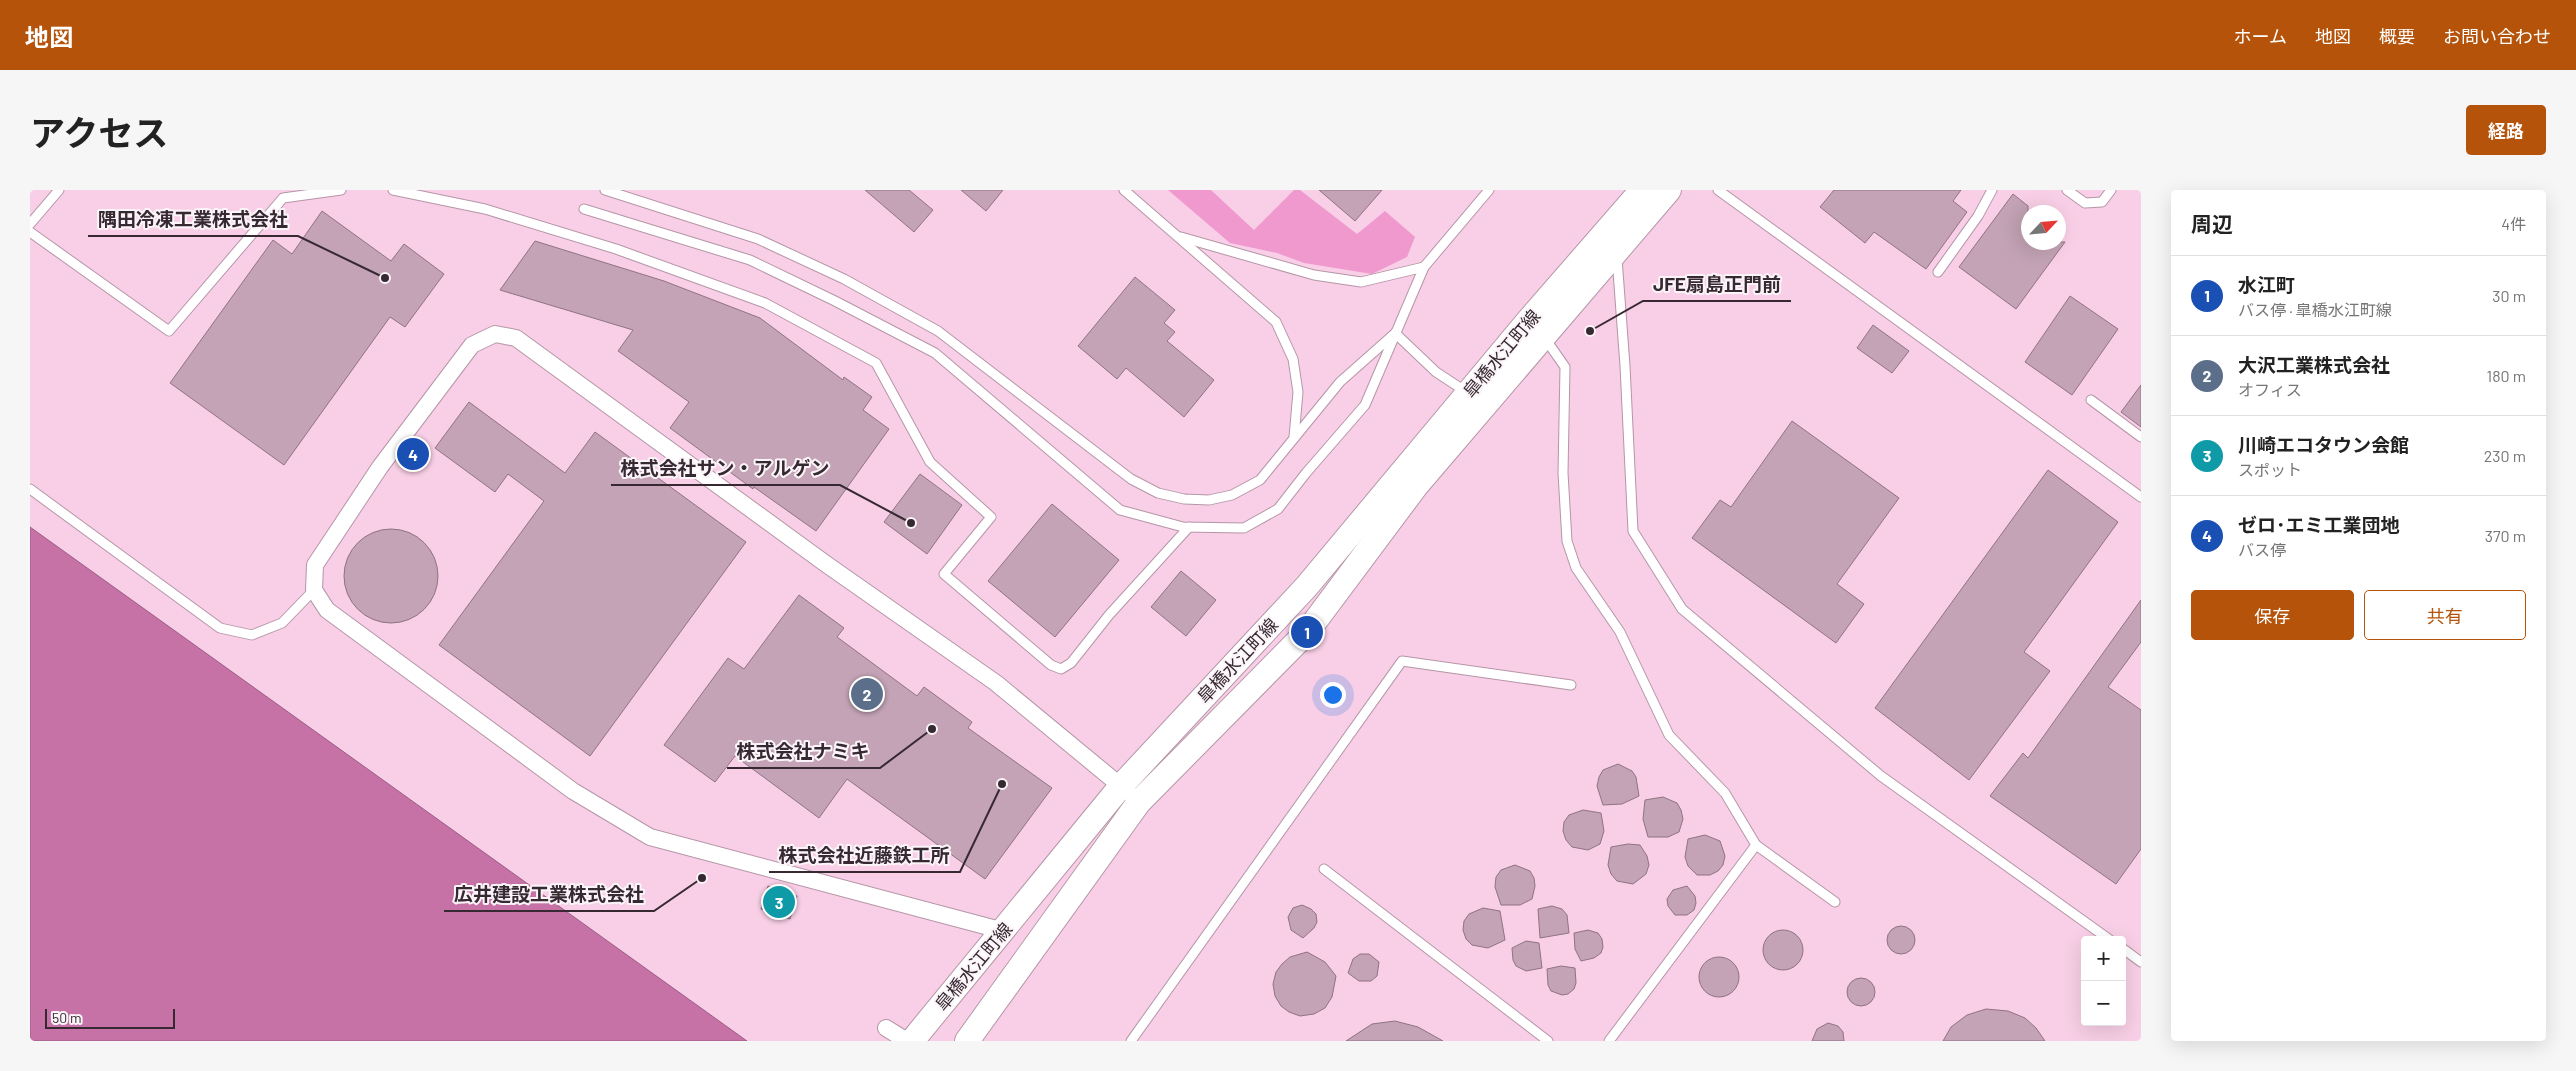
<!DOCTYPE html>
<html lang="ja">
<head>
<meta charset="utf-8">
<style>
	body { margin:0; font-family:Barlow,"Noto Sans JP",sans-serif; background:#f6f6f6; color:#222 }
	.controls { position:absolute; right:15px; bottom:15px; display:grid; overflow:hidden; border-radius:5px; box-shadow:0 5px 20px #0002 }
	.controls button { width:45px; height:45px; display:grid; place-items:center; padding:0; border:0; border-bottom:1px solid #e0e0e0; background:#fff; color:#222; font:25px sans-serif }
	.compass { position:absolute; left:1991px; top:15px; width:45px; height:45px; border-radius:50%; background:#fff; box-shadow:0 5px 20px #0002; rotate:64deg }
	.scale { position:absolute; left:15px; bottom:12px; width:130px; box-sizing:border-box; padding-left:5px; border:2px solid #362931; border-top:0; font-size:14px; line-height:18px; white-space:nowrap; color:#362931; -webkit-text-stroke:4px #fbf4f8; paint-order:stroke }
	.you { position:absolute; left:1302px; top:504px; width:18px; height:18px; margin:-12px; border:4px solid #fff; border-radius:50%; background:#1a73e8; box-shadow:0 0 0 8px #1a73e833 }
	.badge { display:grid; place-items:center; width:32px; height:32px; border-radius:50%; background:#b45309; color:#fff; font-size:16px; font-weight:700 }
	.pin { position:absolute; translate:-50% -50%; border:2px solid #fff; box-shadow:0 1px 5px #0006 }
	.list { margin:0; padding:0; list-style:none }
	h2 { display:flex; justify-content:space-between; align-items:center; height:65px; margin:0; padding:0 20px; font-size:21px }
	h2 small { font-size:16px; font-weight:400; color:#767676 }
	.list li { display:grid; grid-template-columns:32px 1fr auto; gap:15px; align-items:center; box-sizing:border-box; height:80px; padding:0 20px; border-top:1px solid #e0e0e0 }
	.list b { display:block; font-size:19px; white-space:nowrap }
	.list p { margin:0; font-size:16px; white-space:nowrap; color:#767676 }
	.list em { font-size:16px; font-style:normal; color:#767676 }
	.actions { display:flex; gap:10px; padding:15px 20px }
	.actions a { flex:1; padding:11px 0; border:1px solid #b45309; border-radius:5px; text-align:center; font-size:18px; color:#b45309 }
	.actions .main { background:#b45309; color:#fff }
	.map { position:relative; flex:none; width:2111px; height:851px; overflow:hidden; border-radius:5px }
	header { display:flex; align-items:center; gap:30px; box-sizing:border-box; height:70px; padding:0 25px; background:#b45309; color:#fff }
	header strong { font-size:24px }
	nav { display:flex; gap:28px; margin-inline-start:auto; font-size:18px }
	.intro { display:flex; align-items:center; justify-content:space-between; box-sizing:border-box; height:120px; padding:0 30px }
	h1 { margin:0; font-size:35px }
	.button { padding:12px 22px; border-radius:5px; background:#b45309; color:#fff; font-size:18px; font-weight:700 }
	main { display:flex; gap:30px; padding:0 30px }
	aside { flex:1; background:#fff; border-radius:5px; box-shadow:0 5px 20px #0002 }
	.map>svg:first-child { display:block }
</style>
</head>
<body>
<header>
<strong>地図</strong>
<nav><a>ホーム</a><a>地図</a><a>概要</a><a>お問い合わせ</a></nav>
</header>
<div class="intro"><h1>アクセス</h1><a class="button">経路</a></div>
<main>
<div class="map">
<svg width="2111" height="851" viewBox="0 0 2111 851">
	<rect width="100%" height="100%" fill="#fbe0f0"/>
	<!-- built -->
	<path fill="#f8cfe6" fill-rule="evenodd" d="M0 0H2111V851H717L0 337ZM1999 22H2029V52H1999ZM2055 750H2092V832H2055Z"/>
	<!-- forest -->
	<path fill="#f099cf" d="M1138 0H1181L1224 40 1264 0H1270L1327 44 1355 21 1385 47 1377 67 1342 84 1274 73 1247 63 1200 53Z"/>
	<!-- water -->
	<path fill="#c672a7" stroke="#9b5c84" d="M0 337 717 851H0Z"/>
	<!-- building -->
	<g fill="#c3a3b5" stroke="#917384">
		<path d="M835 0H879L903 20 884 42Z"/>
		<path d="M931 0H973L956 21Z"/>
		<path d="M1289 0H1352L1325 31Z"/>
		<path d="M1804 0H1931L1923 11 1937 22 1896 79 1844 42 1835 53 1790 17Z"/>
		<path d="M1983 4 1998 16V52H2035L1986 119 1929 77Z"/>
		<path d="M292 21 361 71 374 54 414 84 375 137 360 127 254 275 140 193 243 50 262 64Z"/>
		<path d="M505 51 634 91 730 128 813 190 814 187 842 207 833 220 859 239 786 341 724 297 723 299 640 238 659 212 588 161 603 140 470 100Z"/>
		<path d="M1105 87 1145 120 1134 133 1145 142 1137 151 1184 190 1154 227 1096 178 1087 189 1048 156Z"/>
		<path d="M2040 106 2088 139 2042 205 1995 172Z"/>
		<path d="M1843 135 1879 161 1862 183 1827 158Z"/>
		<path d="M2111 195V237L2091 222Z"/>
		<path d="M439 212 535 283 565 242 716 352 560 566 409 455 514 311 478 284 465 302 405 258Z"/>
		<path d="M1762 231 1869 308 1807 394 1834 414 1806 453 1662 348 1690 310 1701 317Z"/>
		<path d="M2018 280 2088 332 1994 462 2020 481 1939 590 1845 518Z"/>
		<path d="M890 284 932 315 897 364 854 332Z"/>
		<path d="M1022 314 1089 370 1025 447 958 391Z"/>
		<circle cx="361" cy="386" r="47"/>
		<path d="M1151 381 1186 410 1156 446 1121 417Z"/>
		<path d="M769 405 814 438 807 447 887 506 894 497 942 532 938 538 1022 598 955 689 817 589 789 628 705 566 685 592 634 555 698 468 714 479Z"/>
		<path d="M2111 410V452L2078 497 2111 520V659L2086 694 1960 606 1993 563 1998 568Z"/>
		<path d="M1588 574 1602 581 1606 587 1609 606 1592 614 1573 615 1567 596 1569 587 1573 580Z"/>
		<path d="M1633 607 1647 613 1651 620 1653 629 1649 642 1638 647H1618L1613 629 1615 610Z"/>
		<path d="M1553 620 1571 623 1574 641 1570 654 1558 660 1542 657 1536 650 1533 641 1534 632 1539 625Z"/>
		<path d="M1675 645 1690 651 1695 666 1693 675 1688 681 1680 685H1667L1658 676 1655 667 1658 649Z"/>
		<path d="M1598 654 1610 655 1617 666 1619 675 1616 684 1603 694 1587 691 1581 684 1578 675 1581 657Z"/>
		<path d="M1485 675 1500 681 1504 688 1505 696 1502 709 1490 715H1471L1465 697 1466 687 1471 680Z"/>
		<path d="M738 696 767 706 760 729 731 719Z"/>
		<path d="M1657 696 1665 706 1666 713 1664 720 1657 725H1645L1638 716 1637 709 1643 700Z"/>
		<path d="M1272 715 1281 719 1286 724 1287 732 1284 738 1273 748 1261 740 1258 727 1263 718Z"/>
		<path d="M1522 716 1532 719 1537 725 1539 743 1510 748 1508 719Z"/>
		<path d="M1453 718 1470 721 1475 750 1458 758 1442 755 1436 749 1433 740 1434 731 1439 724Z"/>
		<circle cx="1871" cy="750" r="14"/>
		<path d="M1558 740 1568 743 1572 749 1573 757 1571 763 1564 768 1551 771 1545 759 1544 743Z"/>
		<circle cx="1753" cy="760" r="20"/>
		<path d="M1496 751 1509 753 1512 778 1496 781 1486 776 1483 770 1482 758Z"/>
		<path d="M1277 762 1295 772 1306 786 1302 807 1295 818 1284 824 1270 826 1259 822 1251 816 1245 806 1243 794 1246 782 1252 774 1260 767Z"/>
		<path d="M1330 764H1339L1349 772 1347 786 1341 791H1329L1318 783 1323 769Z"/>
		<circle cx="1689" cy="787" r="20"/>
		<path d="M1531 776 1545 778 1546 793 1544 799 1538 804 1532 805 1521 801 1518 795 1517 779Z"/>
		<circle cx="1831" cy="802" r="14"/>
		<path d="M1956 819 1978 821 1995 828 2006 838 2015 851H1913L1921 837 1937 825Z"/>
		<path d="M1365 831 1388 837 1413 851H1316L1342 834Z"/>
		<path d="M1798 833 1808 836 1813 842 1814 851H1782L1787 839Z"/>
	</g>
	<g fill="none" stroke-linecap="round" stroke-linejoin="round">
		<defs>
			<g id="lane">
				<path d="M363 0 455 19 586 59 735 113 846 173 900 272 961 327 914 384 1021 475 1031 479 1041 473 1079 425 1159 337"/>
				<path d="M575 0 728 49 814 89 908 141 1101 289 1128 303 1154 309 1179 310 1202 305 1230 290 1310 192 1363 145"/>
				<path d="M1094 0 1246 132 1263 169 1268 202 1264 247"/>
				<path d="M1688 0 2111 307"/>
				<path d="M2037 0 2055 13 2072 12 2081 0"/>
				<path d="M554 19 720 70 805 111 905 163 1090 320 1153 337 1214 338 1248 319 1276 283 1335 215 1394 77 1459 0"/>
				<path d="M0 34 29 0"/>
				<path d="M0 42 139 141 253 8 311 0"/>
				<path d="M1151 47 1284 85 1331 92 1394 77"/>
				<path d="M1587 68 1595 176 1603 341 1652 419 1851 586 2080 750"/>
				<path d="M1908 82 1948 26 1962 0"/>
				<path d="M1365 143 1406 182 1438 203"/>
				<path d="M1514 147 1535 177 1533 283 1537 351 1546 378 1590 442 1639 545 1695 603 1726 655 1805 712"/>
				<path d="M2061 210 2111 247"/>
				<path d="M0 299 190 438 222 445 252 433 284 400"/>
				<path d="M1294 679 1518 851"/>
				<path d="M2092 758 2111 772"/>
				<path d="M1101 851 1372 471 1541 495"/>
				<path d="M1579 851 1726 655"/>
			</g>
			<g id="street">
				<path d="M974 741 620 647 543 601 297 420 284 400 285 375 350 277 442 155 465 144 486 148 796 374 966 493 1098 602"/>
				<path d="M856 838 877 851"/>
			</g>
			<g id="secondary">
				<path d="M882 851 1091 596 1277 396 1498 131 1612 0"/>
				<path d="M937 851 1109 612 1277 442 1386 296 1639 0"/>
			</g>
		</defs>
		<!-- lane casing -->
		<use href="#lane" stroke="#b596a7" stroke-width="11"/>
		<!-- street casing -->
		<use href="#street" stroke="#b596a7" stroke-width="18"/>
		<!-- secondary casing -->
		<use href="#secondary" stroke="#b596a7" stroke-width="26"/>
		<!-- lane -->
		<use href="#lane" stroke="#fff" stroke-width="9"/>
		<!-- street -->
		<use href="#street" stroke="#fff" stroke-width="16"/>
		<!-- secondary -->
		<use href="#secondary" stroke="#fff" stroke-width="24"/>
	</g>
	<g text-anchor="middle" stroke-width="4" stroke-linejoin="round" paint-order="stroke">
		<!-- street labels -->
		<g font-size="18" fill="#362931" stroke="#fbf4f8">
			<text transform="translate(1472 164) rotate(-50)" y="6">皐橋水江町線</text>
			<text transform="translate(1208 471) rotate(-47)" y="6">皐橋水江町線</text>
			<text transform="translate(944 777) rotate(-50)" y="6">皐橋水江町線</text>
		</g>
	</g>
	<!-- callouts -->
	<path fill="none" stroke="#362931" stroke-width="2" d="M355 88L268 46H58M1560 141L1613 111H1761M881 333L810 295H581M902 539L850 578H697M972 594L930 682H739M672 688L624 721H414"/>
	<g fill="#362931" stroke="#fbf4f8" stroke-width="2">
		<circle cx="355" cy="88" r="5"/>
		<circle cx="1560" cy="141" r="5"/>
		<circle cx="881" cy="333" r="5"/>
		<circle cx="902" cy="539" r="5"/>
		<circle cx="972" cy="594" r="5"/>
		<circle cx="672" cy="688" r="5"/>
	</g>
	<g font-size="19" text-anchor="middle" font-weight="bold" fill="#362931" stroke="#fbf4f8" stroke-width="4" stroke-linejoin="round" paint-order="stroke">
		<text x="163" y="36">隅田冷凍工業株式会社</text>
		<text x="1687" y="101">JFE扇島正門前</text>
		<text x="695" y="285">株式会社サン・アルゲン</text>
		<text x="773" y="568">株式会社ナミキ</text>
		<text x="834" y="672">株式会社近藤鉄工所</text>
		<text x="519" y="711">広井建設工業株式会社</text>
	</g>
</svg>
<div class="controls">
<button>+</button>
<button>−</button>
</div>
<svg class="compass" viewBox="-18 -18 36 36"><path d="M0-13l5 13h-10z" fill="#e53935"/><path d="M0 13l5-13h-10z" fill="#767676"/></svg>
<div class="scale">50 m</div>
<div class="you"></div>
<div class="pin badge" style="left:1277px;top:442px;background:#1a4fb4">1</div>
<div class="pin badge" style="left:837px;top:504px;background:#5c6f8a">2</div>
<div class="pin badge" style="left:749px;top:712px;background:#0f9aa8">3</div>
<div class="pin badge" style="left:383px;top:264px;background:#1a4fb4">4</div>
</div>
<aside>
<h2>周辺<small>4件</small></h2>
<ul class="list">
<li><span class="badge" style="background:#1a4fb4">1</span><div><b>水江町</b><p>バス停 · 皐橋水江町線</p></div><em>30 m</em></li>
<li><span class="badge" style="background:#5c6f8a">2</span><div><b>大沢工業株式会社</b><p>オフィス</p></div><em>180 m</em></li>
<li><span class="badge" style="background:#0f9aa8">3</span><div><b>川崎エコタウン会館</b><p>スポット</p></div><em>230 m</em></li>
<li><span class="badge" style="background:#1a4fb4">4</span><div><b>ゼロ･エミ工業団地</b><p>バス停</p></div><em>370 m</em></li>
</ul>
<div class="actions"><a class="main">保存</a><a>共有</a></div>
</aside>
</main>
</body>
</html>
